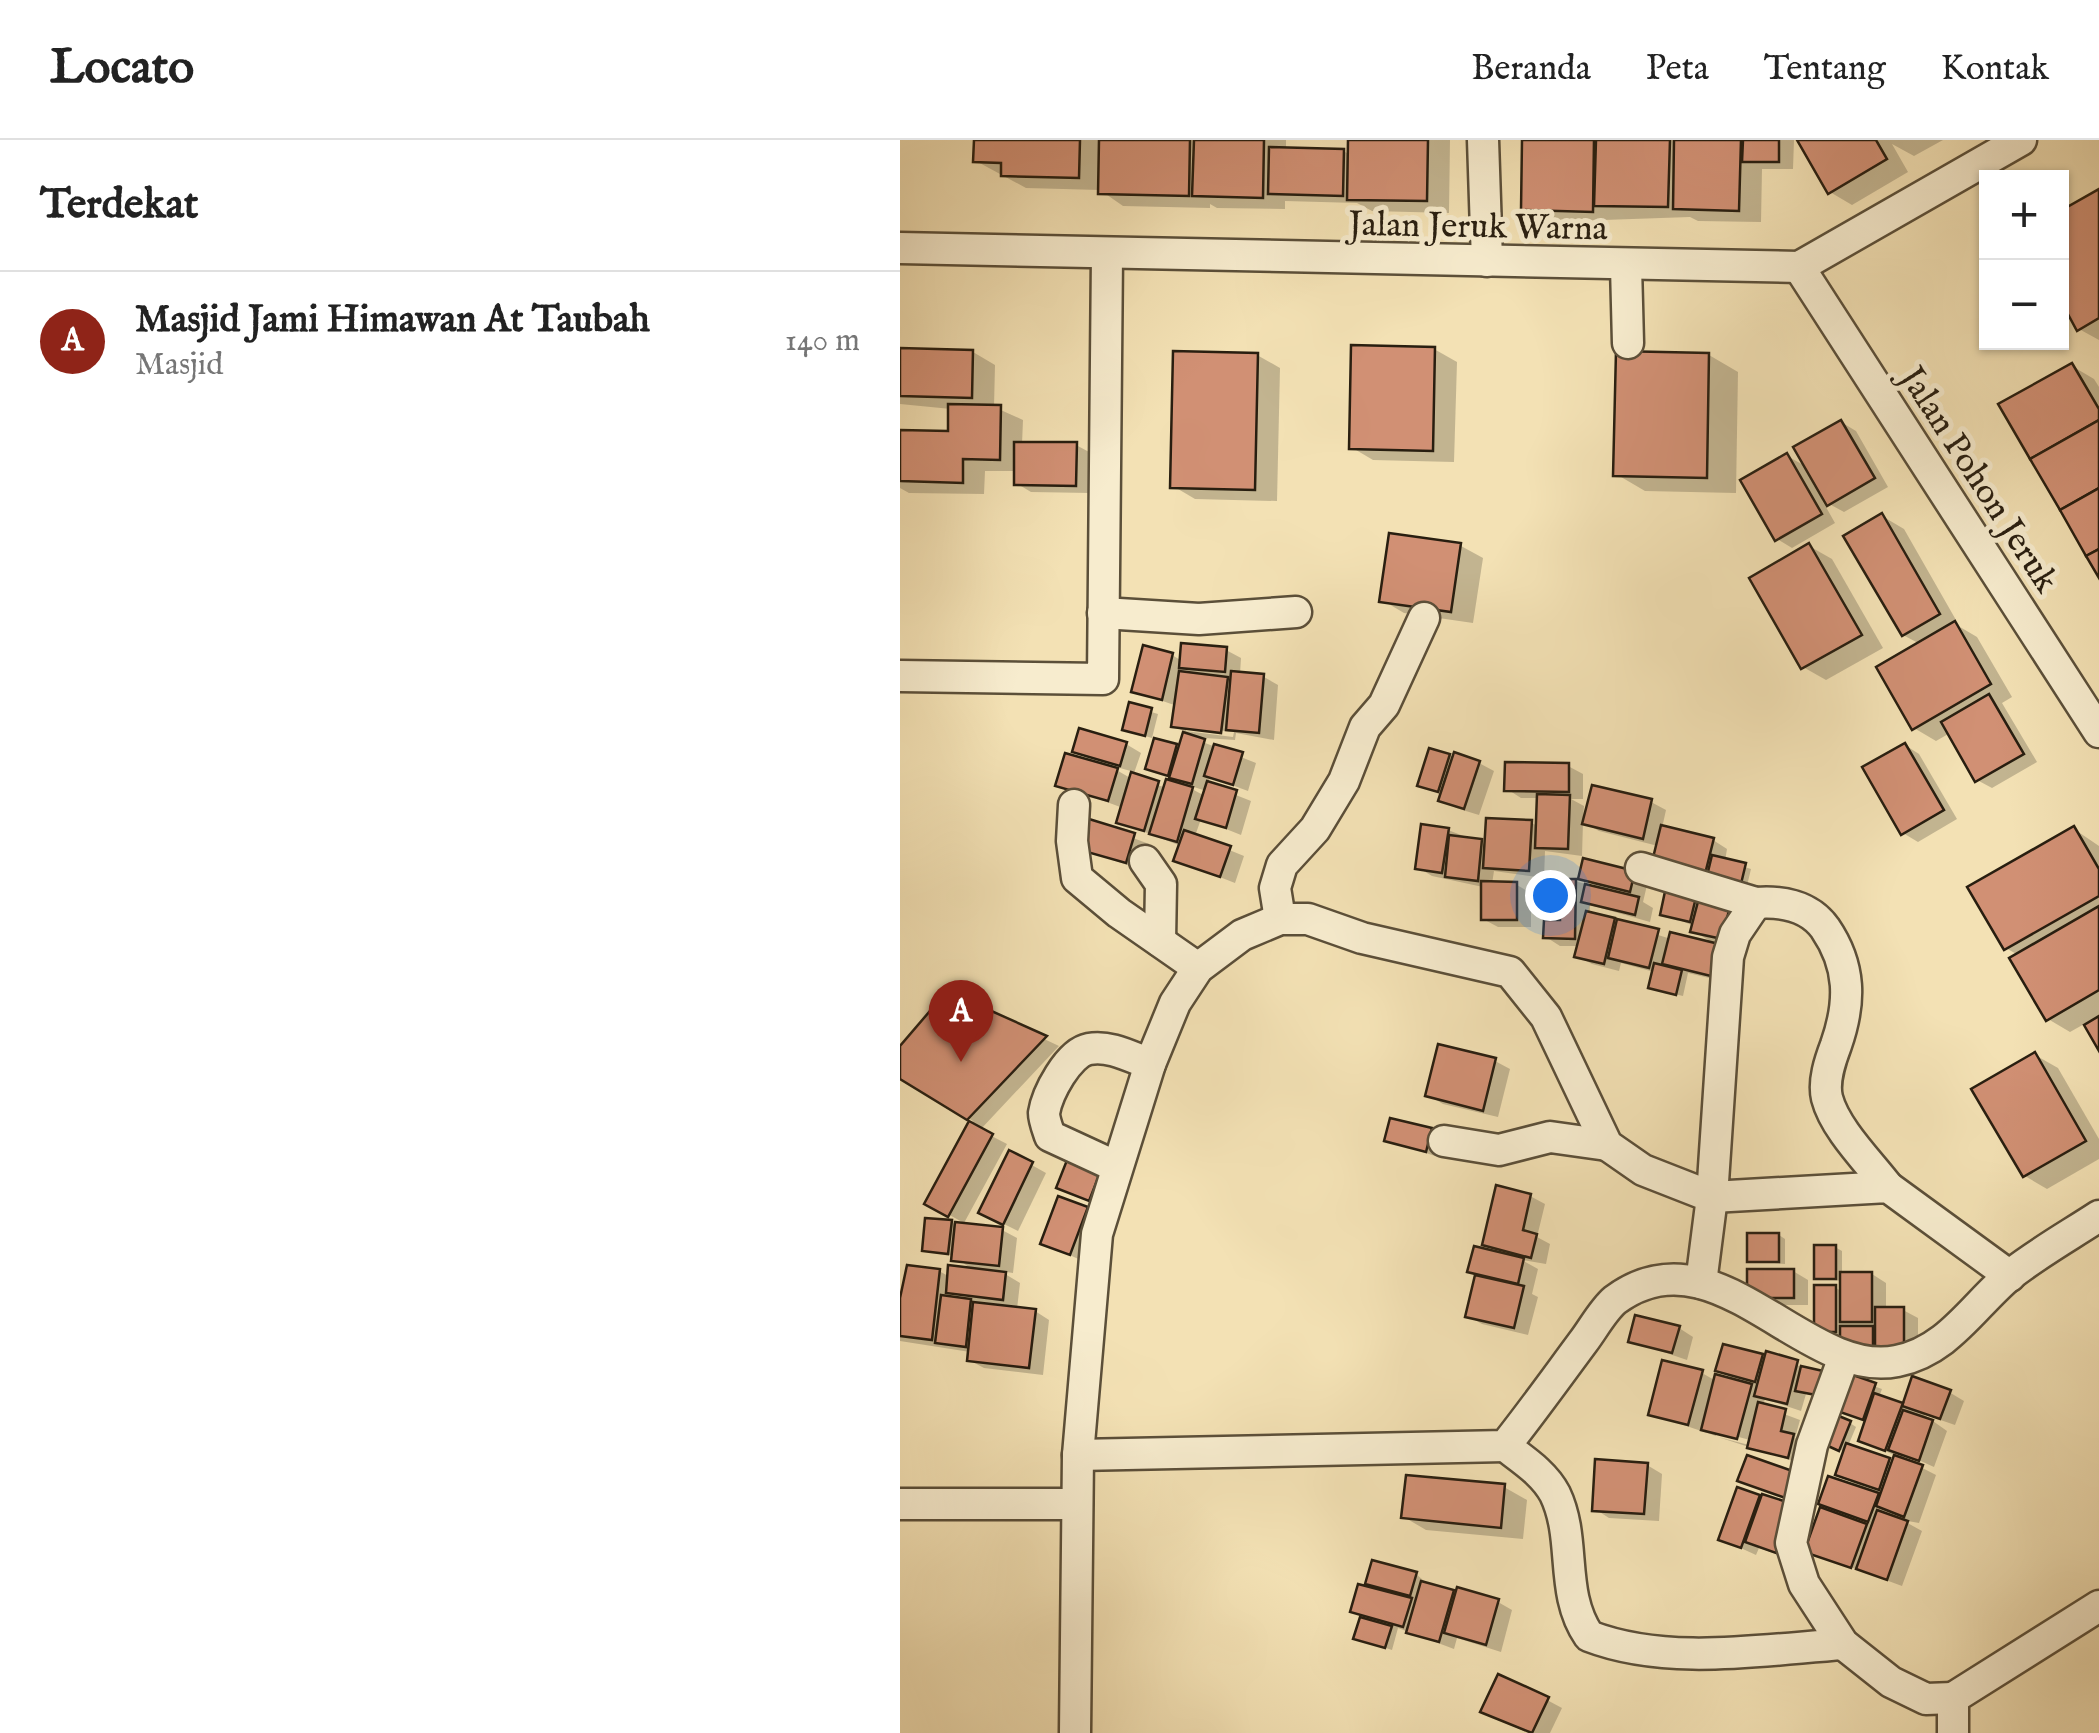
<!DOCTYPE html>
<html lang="id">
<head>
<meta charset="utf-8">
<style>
	body { margin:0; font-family:"IM FELL English",serif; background:#f2f2f2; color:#222 }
	.controls { position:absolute; right:30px; top:30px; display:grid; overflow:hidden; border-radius:0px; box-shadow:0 2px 8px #0004 }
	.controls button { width:90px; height:90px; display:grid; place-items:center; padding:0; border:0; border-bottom:2px solid #e0e0e0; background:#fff; color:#222; font:50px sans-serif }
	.you { position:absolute; left:650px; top:755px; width:35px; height:35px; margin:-25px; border:8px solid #fff; border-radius:50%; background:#1a73e8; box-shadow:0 0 0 15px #1a73e833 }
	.badge { display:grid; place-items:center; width:65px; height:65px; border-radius:50%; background:#8f2418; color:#fff; font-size:32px; font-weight:700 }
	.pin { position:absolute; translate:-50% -82px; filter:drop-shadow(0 2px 5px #0008) }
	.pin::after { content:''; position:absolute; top:52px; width:35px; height:30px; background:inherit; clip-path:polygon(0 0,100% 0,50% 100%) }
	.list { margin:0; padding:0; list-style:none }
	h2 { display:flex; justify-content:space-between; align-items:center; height:130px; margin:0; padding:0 40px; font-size:42px }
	h2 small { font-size:32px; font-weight:400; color:#767676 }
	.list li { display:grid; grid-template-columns:65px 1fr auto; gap:30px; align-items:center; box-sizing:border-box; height:140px; padding:0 40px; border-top:2px solid #e0e0e0 }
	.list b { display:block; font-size:38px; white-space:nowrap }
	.list p { margin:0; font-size:32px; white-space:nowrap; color:#767676 }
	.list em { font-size:32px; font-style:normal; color:#767676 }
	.map { position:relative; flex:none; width:1199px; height:1593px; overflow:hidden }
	header { display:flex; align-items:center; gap:60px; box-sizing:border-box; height:140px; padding:0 50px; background:#fff; border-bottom:2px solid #e0e0e0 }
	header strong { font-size:48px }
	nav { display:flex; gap:55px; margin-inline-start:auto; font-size:35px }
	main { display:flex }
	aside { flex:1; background:#fff }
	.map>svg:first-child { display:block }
</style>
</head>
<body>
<header>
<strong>Locato</strong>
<nav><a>Beranda</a><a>Peta</a><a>Tentang</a><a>Kontak</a></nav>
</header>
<main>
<aside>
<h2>Terdekat<small></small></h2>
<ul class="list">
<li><span class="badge">A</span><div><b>Masjid Jami Himawan At Taubah</b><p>Masjid</p></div><em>140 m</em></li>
</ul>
</aside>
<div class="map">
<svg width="1199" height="1593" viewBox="0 0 1199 1593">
	<rect width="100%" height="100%" fill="#f3e1b4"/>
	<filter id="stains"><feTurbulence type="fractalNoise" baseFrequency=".002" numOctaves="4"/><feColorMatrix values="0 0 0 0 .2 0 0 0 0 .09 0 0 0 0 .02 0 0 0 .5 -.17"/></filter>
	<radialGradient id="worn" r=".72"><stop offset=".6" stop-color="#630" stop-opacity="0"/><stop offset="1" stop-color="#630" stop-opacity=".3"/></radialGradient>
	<!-- shadow -->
	<g fill="#0003" fill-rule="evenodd">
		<path d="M76 0H386V10L443 11 451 15V0H550L549 73 472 71 457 63 385 61V69L317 68 310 64V68L223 66 200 50 126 48 76 21Z"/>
		<path d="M625 0H894L893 29H862L861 82 798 81 790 77 646 82 624 69Z"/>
		<path d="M900 0H1043L1014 16 992 4 1008 32 952 65 930 52Z"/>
		<path d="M1199 52V200L1179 189 1162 158V73Z"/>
		<path d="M534 209 557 222 554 322 473 320 451 307Z"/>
		<path d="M0 211 73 212 95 225 94 267 123 280 122 304 176 305 191 313 190 353 131 352 116 343V331H85L84 354 9 353 0 348V292L50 293 51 269 0 264Z"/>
		<path d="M357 215 380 228 377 361 295 359 273 346Z"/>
		<path d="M809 215 838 232 836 353 745 351 716 334Z"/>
		<path d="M1172 226 1194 239 1199 247V433Z"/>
		<path d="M941 282 956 291 988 347 944 372 922 360 935 383 892 408 877 399 887 316 909 328Z"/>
		<path d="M982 376 1004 389 1060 487 1077 497 1112 557 1102 563 1137 622 1092 648 1077 640 1050 593 1036 601 1014 588 1020 504 1003 495Z"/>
		<path d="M491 396 561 406 583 418 573 483 504 473 482 460Z"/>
		<path d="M909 406 932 419 983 508 926 540 903 527Z"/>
		<path d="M326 510 341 518 340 534 364 537 378 545 374 600 336 593 335 600 290 597 356 623 348 651 310 637 308 644 351 661 341 695 301 679 295 696 344 716 335 743 276 720 281 706 219 682 223 668 158 644 194 622 175 611 226 604 241 613 233 636 266 648 289 646 248 628 276 607 280 609 285 592 274 586 277 566 234 551 272 515 282 521ZM286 586 334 592 333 597 286 591ZM213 626 234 632 232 639 213 628ZM291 646 306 651 305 656 290 648Z"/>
		<path d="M231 566 258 574 252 598 231 592Z"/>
		<path d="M1005 605 1019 614 1057 679 1018 702 1003 693Z"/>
		<path d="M531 611 579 623 594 631 579 675 556 668 541 660 543 653 527 649Z"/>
		<path d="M668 626 683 634V659H671L684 666 683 679 751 662 766 670 762 688 813 700 827 709 825 721 851 729 846 750 815 742 758 706 699 691 683 682 682 716 645 711 644 738 594 731 592 744 617 745 631 753V787H598L583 779V747L532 736 517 727 548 690 587 705 632 683 639 687 640 658H621L607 649Z"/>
		<path d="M191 682 249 704 241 730 183 709Z"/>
		<path d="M1174 689 1199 706V906L1186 883 1170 892 1148 879 1118 815 1106 808Z"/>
		<path d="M685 721 748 741 743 762 753 768 750 782 690 765V774L771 799 817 805 793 791 794 786 762 773 769 745 845 773 837 806 812 802 836 816 830 843 788 833 783 856 757 850 751 847 754 832 721 823 719 831 692 824 677 816 680 806H660L646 797 662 782 675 741 700 748 681 738Z"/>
		<path d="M48 854 159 906 80 990 107 1004 64 1083 28 1063 73 981 0 936V909Z"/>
		<path d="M1135 915 1158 928 1199 999V1019L1147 1049 1125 1036Z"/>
		<path d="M595 921 610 929 598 977 543 964 528 955Z"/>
		<path d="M531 990 545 998 541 1018 487 1000Z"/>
		<path d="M110 1013 146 1033 118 1091 96 1080Z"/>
		<path d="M201 1030 204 1068 159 1047Z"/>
		<path d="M630 1056 645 1064 637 1097 650 1104 646 1124 622 1120 638 1129 632 1154 638 1157 628 1195 582 1184 568 1176 578 1135 570 1131 600 1113 584 1104Z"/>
		<path d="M159 1059 202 1077 185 1122 143 1103Z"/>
		<path d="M51 1083 102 1090 117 1098 113 1133 100 1131 120 1143 117 1169 135 1171 149 1180 143 1235 84 1228 69 1220 70 1212 0 1201V1160L39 1131 50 1137 74 1131 54 1116 25 1110Z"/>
		<path d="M879 1095 885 1099V1124L850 1121Z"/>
		<path d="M935 1107 942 1111V1134H972L986 1143V1170H1003L1018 1178V1221L917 1191 935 1147 942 1152V1141L916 1138Z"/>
		<path d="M850 1131H893L908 1140V1165H864Z"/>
		<path d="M779 1188 793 1197 787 1220 731 1201Z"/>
		<path d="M867 1214 913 1231 922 1257 906 1254 901 1271 865 1259 863 1266 900 1280 895 1298 907 1305 902 1324 818 1297 849 1305 850 1300 816 1291V1296L751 1274 802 1233 816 1241H837L818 1230 862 1217 866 1219Z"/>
		<path d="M954 1239 982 1249 979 1257 1004 1266 1049 1252 1064 1261 1055 1285 1023 1274 1047 1291 1034 1327 1003 1313V1318L1036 1335 1019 1383 1002 1380 1022 1391 1002 1446 907 1411 930 1339 958 1346 938 1334 945 1312 926 1303 950 1283 956 1287 948 1306 994 1323 996 1316 961 1300 967 1281 949 1274Z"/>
		<path d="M747 1325 762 1334 759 1381 709 1378 695 1369Z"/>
		<path d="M604 1347 627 1360 623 1399 526 1390 504 1377Z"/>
		<path d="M838 1350 892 1367 891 1419 859 1408 856 1415 821 1399Z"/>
		<path d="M473 1423 516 1434 530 1446 598 1462 612 1470 601 1512 557 1498 554 1509 498 1488 492 1510 456 1498 462 1477 453 1471Z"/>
		<path d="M647 1560 662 1568 650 1593H628L598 1579Z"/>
	</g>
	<!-- building -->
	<g fill="#d19074" stroke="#281e10" stroke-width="2.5">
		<path d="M74 0H180L179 38 101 36V23L73 22Z"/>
		<path d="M199 0H290L289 56 198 54Z"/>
		<path d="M294 0H364L363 58 292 56Z"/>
		<path d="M448 0H528L527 61 447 60Z"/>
		<path d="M622 0H694L693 72 621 70Z"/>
		<path d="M696 0H770L768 67 694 66Z"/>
		<path d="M774 0H841L839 71 773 69Z"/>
		<path d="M843 0H879V22H842Z"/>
		<path d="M897 0H976L987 19 928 54Z"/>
		<path d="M369 7 444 9 443 56 368 54Z"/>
		<path d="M1199 49V178L1177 191 1162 163V70Z"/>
		<path d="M451 205 535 207 533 311 449 309Z"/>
		<path d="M0 208 73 210 72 258 0 256Z"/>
		<path d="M273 211 358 213 355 350 270 348Z"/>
		<path d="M716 211 809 213 807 338 713 336Z"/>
		<path d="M1172 223 1199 269V280L1130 319 1098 264Z"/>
		<path d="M48 264 101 265 100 320 63 319V343L0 341V290L48 291Z"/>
		<path d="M941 280 975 338 927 366 893 307Z"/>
		<path d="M1199 280V348L1160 370 1130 319Z"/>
		<path d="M114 302H177L176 346 114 345Z"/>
		<path d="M887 313 922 374 875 401 840 340Z"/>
		<path d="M1199 348V409L1186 416 1160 370Z"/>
		<path d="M982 373 1040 474 1002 496 943 396Z"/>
		<path d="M489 393 561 403 551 472 479 462Z"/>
		<path d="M909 403 962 495 901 529 849 438Z"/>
		<path d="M1199 409V438L1186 416Z"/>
		<path d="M1055 481 1091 544 1012 590 976 527Z"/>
		<path d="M281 503 327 507 325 532 279 528Z"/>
		<path d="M243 505 273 513 262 560 231 552Z"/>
		<path d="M279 531 328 537 321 593 271 587Z"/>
		<path d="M331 531 364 534 359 593 326 590Z"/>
		<path d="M1089 554 1124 614 1075 642 1041 582Z"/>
		<path d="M229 562 252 568 245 596 222 590Z"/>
		<path d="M179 588 227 602 220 626 172 612Z"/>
		<path d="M283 592 305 599 292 644 269 638Z"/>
		<path d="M254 598 277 604 268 636 245 629Z"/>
		<path d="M1005 603 1044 670 1001 695 962 627Z"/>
		<path d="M314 604 343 612 333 645 304 636Z"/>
		<path d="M529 608 550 614 538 652 517 646Z"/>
		<path d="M554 612 580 621 564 669 538 661Z"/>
		<path d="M165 613 218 628 208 661 155 646Z"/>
		<path d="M605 622 669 623V652L604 651Z"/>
		<path d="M231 632 259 641 244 691 216 683Z"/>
		<path d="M266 639 293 647 277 702 249 694Z"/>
		<path d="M307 641 337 650 326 688 295 679Z"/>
		<path d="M692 645 752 659 743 699 682 684Z"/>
		<path d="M637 654 670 655 668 709 635 708Z"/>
		<path d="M586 678 632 680 629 731 583 728Z"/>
		<path d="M189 679 235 693 226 723 180 710Z"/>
		<path d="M521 684 549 688 542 733 515 729Z"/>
		<path d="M761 685 814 698 805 734 752 722Z"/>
		<path d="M1174 686 1199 729V756L1104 810 1067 747Z"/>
		<path d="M284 690 331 706 320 737 273 721Z"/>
		<path d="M549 695 582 699 578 741 545 737Z"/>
		<path d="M812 715 846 723 840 748 806 740Z"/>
		<path d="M683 718 735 731 730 752 678 739Z"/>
		<path d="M660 739H676L675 799 643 798 644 780H660Z"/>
		<path d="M581 741 617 742V780H581Z"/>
		<path d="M767 742 798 749 790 782 760 775Z"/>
		<path d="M685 744 739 757 735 775 681 762Z"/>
		<path d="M800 754 831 762 822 799 790 792Z"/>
		<path d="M1199 766V850L1146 881 1109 818Z"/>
		<path d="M686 771 715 778 704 824 674 817Z"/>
		<path d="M717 779 759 789 749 828 708 818Z"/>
		<path d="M770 792 823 805 815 837 762 824Z"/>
		<path d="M754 823 782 830 776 855 748 848Z"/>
		<path d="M47 851 147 896 67 980 0 939V906Z"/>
		<path d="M1199 876V911L1184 885Z"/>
		<path d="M538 904 596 918 583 971 525 956Z"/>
		<path d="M1135 912 1186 1001 1123 1037 1071 949Z"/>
		<path d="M490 978 532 988 526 1012 484 1001Z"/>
		<path d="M69 981 93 994 48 1077 24 1064Z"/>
		<path d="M109 1010 133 1022 103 1085 78 1073Z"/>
		<path d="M169 1015 202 1028 189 1061 156 1048Z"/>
		<path d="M596 1045 631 1054 623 1090 637 1094 631 1118 582 1105Z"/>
		<path d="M158 1056 188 1067 170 1115 140 1104Z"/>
		<path d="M25 1078 52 1080 48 1114 22 1111Z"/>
		<path d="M55 1082 103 1087 99 1126 51 1121Z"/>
		<rect x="847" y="1093" width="32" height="29"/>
		<rect x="914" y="1105" width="22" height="34"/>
		<path d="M574 1106 624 1118 618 1144 567 1132Z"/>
		<path d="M7 1125 40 1129 32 1200 0 1196V1158Z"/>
		<path d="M48 1125 106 1132 103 1160 46 1153Z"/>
		<rect x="847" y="1129" width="47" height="29"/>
		<rect x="940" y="1132" width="32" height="50"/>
		<path d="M575 1135 624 1146 614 1188 565 1177Z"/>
		<rect x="914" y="1145" width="22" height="47"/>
		<path d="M41 1155 71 1159 66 1207 35 1203Z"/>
		<path d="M73 1162 136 1169 129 1228 67 1221Z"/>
		<rect x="975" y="1167" width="29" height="47"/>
		<path d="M735 1175 780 1186 772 1213 728 1202Z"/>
		<rect x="940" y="1186" width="33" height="24"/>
		<path d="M823 1204 863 1214 855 1242 815 1231Z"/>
		<path d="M866 1211 898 1220 887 1264 854 1256Z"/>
		<path d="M762 1220 803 1230 788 1285 748 1275Z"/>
		<path d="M901 1226 923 1231 916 1255 895 1251Z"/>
		<path d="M815 1234 852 1244 837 1299 801 1290Z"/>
		<path d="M953 1235 976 1243 963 1280 940 1272Z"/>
		<path d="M1012 1236 1051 1250 1040 1279 1002 1266Z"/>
		<path d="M974 1253 1003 1263 985 1311 958 1301Z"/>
		<path d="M858 1262 886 1269 881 1291 894 1294 888 1318 847 1308Z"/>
		<path d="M1003 1270 1033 1280 1019 1321 988 1310Z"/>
		<path d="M929 1272 951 1281 939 1311 917 1301Z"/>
		<path d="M946 1303 990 1318 979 1350 935 1335Z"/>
		<path d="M847 1315 901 1334 891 1360 837 1341Z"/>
		<path d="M994 1315 1023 1325 1004 1377 976 1366Z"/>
		<path d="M695 1319 748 1323 744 1374 692 1371Z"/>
		<path d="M506 1335 605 1344 601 1388 501 1378Z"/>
		<path d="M928 1336 979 1353 968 1382 918 1364Z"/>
		<path d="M837 1347 860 1355 841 1408 818 1400Z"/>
		<path d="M862 1354 893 1364 876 1413 845 1402Z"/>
		<path d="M920 1367 967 1384 951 1428 904 1412Z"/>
		<path d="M977 1370 1008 1381 987 1440 956 1429Z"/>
		<path d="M472 1420 517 1432 510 1456 465 1444Z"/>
		<path d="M521 1441 554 1450 539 1502 506 1493Z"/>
		<path d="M458 1444 512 1458 503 1487 450 1472Z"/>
		<path d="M557 1447 599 1459 586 1505 544 1493Z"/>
		<path d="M460 1477 492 1486 485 1508 453 1499Z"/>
		<path d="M598 1534 649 1557 632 1593 580 1572Z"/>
	</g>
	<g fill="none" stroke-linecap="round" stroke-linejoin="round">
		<defs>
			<g id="minor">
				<path d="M583 0 587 121"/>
				<path d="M0 108 899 127 1121 0"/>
				<path d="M726 126 728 203"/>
				<path d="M899 127 1199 592"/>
				<path d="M203 473 299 479 396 472"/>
				<path d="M0 536 203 539 207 115"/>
				<path d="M174 665 172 701 177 738 219 773 298 828"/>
				<path d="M245 721 261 744 260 801"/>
				<path d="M741 728 856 763C882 761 909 766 925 788 951 826 951 862 936 905 930 921 923 941 927 958 935 989 969 1022 988 1047"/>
				<path d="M856 763 835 794 828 817 812 1057 988 1047 1110 1136"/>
				<path d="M380 779 375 748 382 725 415 689 444 641 465 587 484 565 524 478"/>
				<path d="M544 1001 599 1010 650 997 707 1005"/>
				<path d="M215 1026 150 996C148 990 144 980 144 973 147 954 168 913 189 909 210 905 231 917 250 924"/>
				<path d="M944 1217 912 1305 891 1403 904 1444 943 1504 991 1542 1026 1559 1053 1558"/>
				<path d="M605 1306C623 1320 644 1333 655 1354 677 1400 659 1452 689 1496 767 1526 861 1510 943 1504"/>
				<path d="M178 1315 605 1306C632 1272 657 1237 683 1202 693 1189 703 1170 715 1160 816 1085 904 1240 997 1221 1048 1211 1073 1166 1110 1135 1138 1113 1170 1095 1199 1076"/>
				<path d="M0 1364H177"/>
				<path d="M175 1593 178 1315 197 1094 250 924 275 863 298 828 342 795 380 779H408L462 798 610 832 646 877 707 1005 743 1030 812 1057 801 1143"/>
				<path d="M1053 1593V1558L1199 1466"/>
			</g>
		</defs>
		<!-- minor casing -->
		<use href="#minor" stroke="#5b4f39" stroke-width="35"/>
		<!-- minor -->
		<use href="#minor" stroke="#f7ecce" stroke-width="30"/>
	</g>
	<g text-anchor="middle" stroke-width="10" stroke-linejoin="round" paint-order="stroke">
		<!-- street labels -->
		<g font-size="35" fill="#281e10" stroke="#f7ecce">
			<text transform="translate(578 85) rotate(1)" y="12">Jalan Jeruk Warna</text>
			<text transform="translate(1080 339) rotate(57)" y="12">Jalan Pohon Jeruk</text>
		</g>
	</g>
	<rect width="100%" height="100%" filter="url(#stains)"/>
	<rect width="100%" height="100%" fill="url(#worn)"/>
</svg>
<div class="controls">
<button>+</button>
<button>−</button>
</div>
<div class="you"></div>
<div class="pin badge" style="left:61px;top:922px">A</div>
</div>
</main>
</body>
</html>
